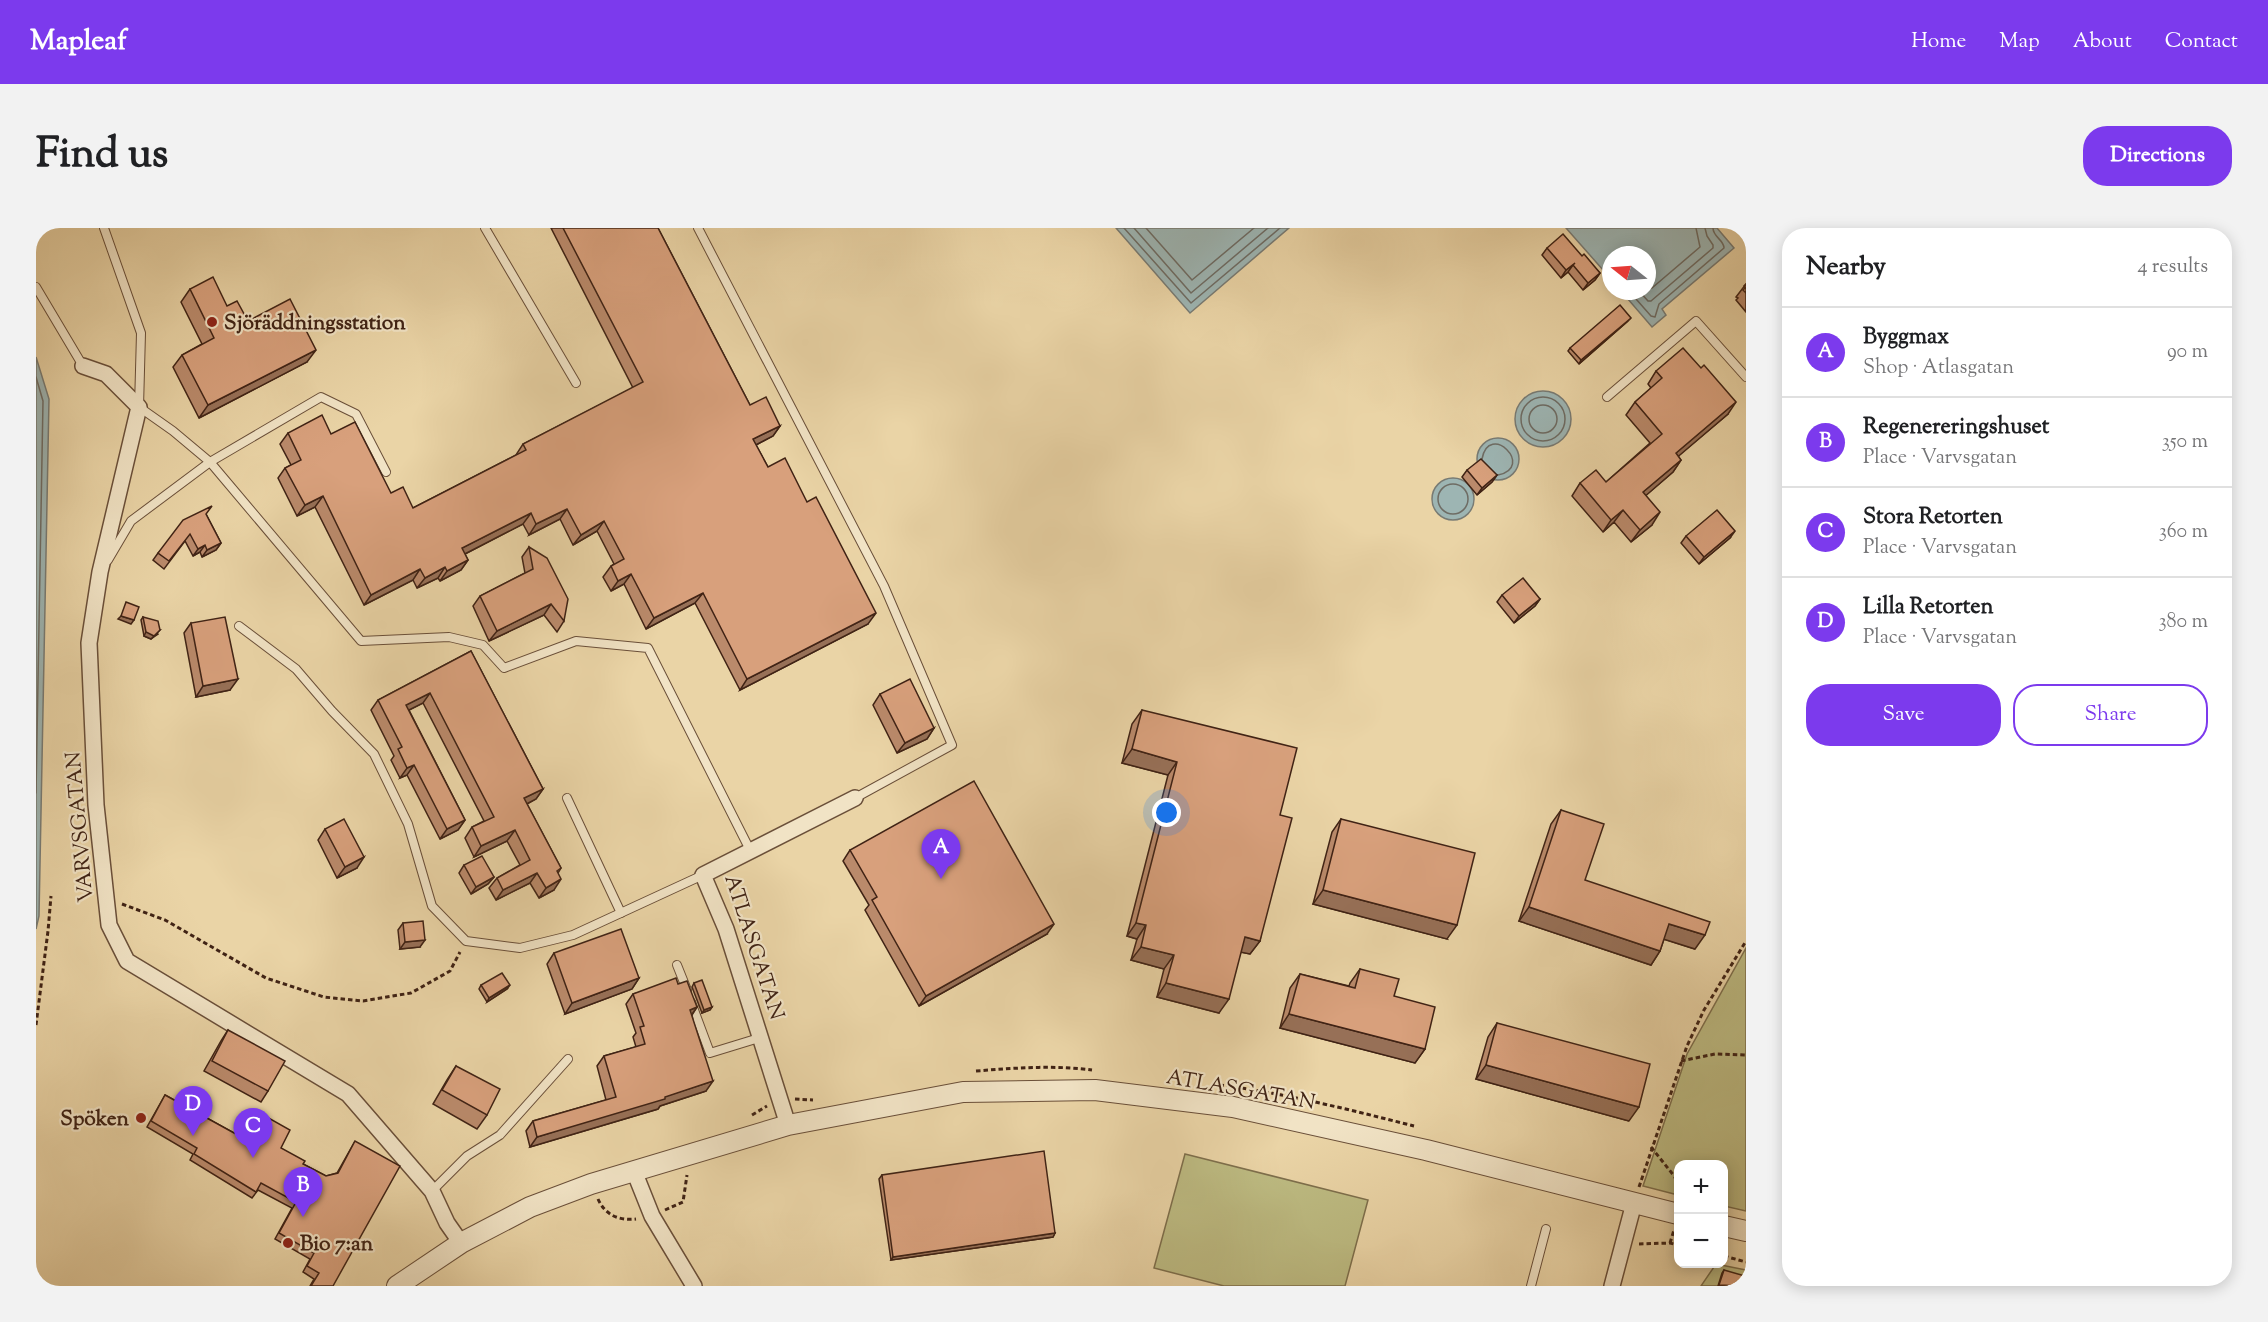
<!DOCTYPE html>
<html lang="en">
<head>
<meta charset="utf-8">
<style>
	body { margin:0; font-family:"Sorts Mill Goudy",serif; background:#f2f2f2; color:#202124 }
	.controls { position:absolute; right:18px; bottom:18px; display:grid; overflow:hidden; border-radius:12px; box-shadow:0 3px 15px #0003 }
	.controls button { width:54px; height:54px; display:grid; place-items:center; padding:0; border:0; border-bottom:2px solid #e0e0e0; background:#fff; color:#202124; font:30px sans-serif }
	.compass { position:absolute; left:1566px; top:18px; width:54px; height:54px; border-radius:50%; background:#fff; box-shadow:0 3px 15px #0003; rotate:287deg }
	.you { position:absolute; left:1131px; top:585px; width:21px; height:21px; margin:-15px; border:4px solid #fff; border-radius:50%; background:#1a73e8; box-shadow:0 0 0 9px #1a73e833 }
	.badge { display:grid; place-items:center; width:39px; height:39px; border-radius:50%; background:#7c3aed; color:#fff; font-size:20px; font-weight:700 }
	.pin { position:absolute; translate:-50% -50px; filter:drop-shadow(0 2px 3px #0008) }
	.pin::after { content:''; position:absolute; top:32px; width:21px; height:18px; background:inherit; clip-path:polygon(0 0,100% 0,50% 100%) }
	.list { margin:0; padding:0; list-style:none }
	h2 { display:flex; justify-content:space-between; align-items:center; height:78px; margin:0; padding:0 24px; font-size:26px }
	h2 small { font-size:20px; font-weight:400; color:#757577 }
	.list li { display:grid; grid-template-columns:39px 1fr auto; gap:18px; align-items:center; box-sizing:border-box; height:90px; padding:0 24px; border-top:2px solid #e0e0e0 }
	.list b { display:block; font-size:22px; white-space:nowrap }
	.list p { margin:0; font-size:20px; white-space:nowrap; color:#757577 }
	.list em { font-size:20px; font-style:normal; color:#757577 }
	.actions { display:flex; gap:12px; padding:18px 24px }
	.actions a { flex:1; padding:14px 0; border:2px solid #7c3aed; border-radius:24px; text-align:center; font-size:21px; color:#7c3aed }
	.actions .main { background:#7c3aed; color:#fff }
	.map { position:relative; flex:none; width:1710px; height:1058px; overflow:hidden; border-radius:24px }
	header { display:flex; align-items:center; gap:36px; box-sizing:border-box; height:84px; padding:0 30px; background:#7c3aed; color:#fff }
	header strong { font-size:28px }
	nav { display:flex; gap:33px; margin-inline-start:auto; font-size:21px }
	.intro { display:flex; align-items:center; justify-content:space-between; box-sizing:border-box; height:144px; padding:0 36px }
	h1 { margin:0; font-size:42px }
	.button { padding:15px 27px; border-radius:24px; background:#7c3aed; color:#fff; font-size:21px; font-weight:700 }
	main { display:flex; gap:36px; padding:0 36px }
	aside { flex:1; background:#fff; border-radius:24px; box-shadow:0 3px 15px #0003 }
	.map>svg:first-child { display:block }
</style>
</head>
<body>
<header>
<strong>Mapleaf</strong>
<nav><a>Home</a><a>Map</a><a>About</a><a>Contact</a></nav>
</header>
<div class="intro"><h1>Find us</h1><a class="button">Directions</a></div>
<main>
<div class="map">
<svg width="1710" height="1058" viewBox="0 0 1710 1058">
	<rect width="100%" height="100%" fill="#ead4a6"/>
	<filter id="stains"><feTurbulence type="fractalNoise" baseFrequency=".00333" numOctaves="4"/><feColorMatrix values="0 0 0 0 .2 0 0 0 0 .09 0 0 0 0 .02 0 0 0 .5 -.17"/></filter>
	<radialGradient id="worn" r=".72"><stop offset=".6" stop-color="#630" stop-opacity="0"/><stop offset="1" stop-color="#630" stop-opacity=".3"/></radialGradient>
	<!-- green -->
	<g fill="#bdbb82" stroke="#7e6f4c" stroke-width="1.5">
		<path d="M1710 720V983L1688 978V936H1642V967L1607 958 1651 826Z"/>
		<path d="M1149 926 1332 972 1309 1058H1188L1118 1040Z"/>
		<path d="M1680 1036 1710 1042V1058H1665Z"/>
	</g>
	<!-- water -->
	<g fill="#9db5b3" stroke="#787b74" stroke-width="1.5">
		<path d="M1080 0H1253L1154 85Z"/>
		<path d="M1530 0H1681L1698 20 1626 81 1630 87 1616 99 1585 63H1611V27H1575V51Z"/>
		<path d="M0 129 13 171 3 688 0 701Z"/>
		<circle cx="1507" cy="191" r="28"/>
		<circle cx="1462" cy="231" r="21"/>
		<circle cx="1417" cy="271" r="21"/>
	</g>
	<g fill="none" stroke-linecap="round" stroke-linejoin="round">
		<!-- shore -->
		<g stroke="#6e6c64" stroke-width="1.5">
			<path d="M1088 0 1155 75 1244 0"/>
			<path d="M1098 0 1155 65 1232 0"/>
			<path d="M1110 0 1156 52 1218 0"/>
			<path d="M1611 59 1616 60 1664 19 1660 0"/>
			<path d="M1593 63 1615 88 1619 89 1623 76 1688 20C1688 12 1677 9 1677 0"/>
			<path d="M1603 63 1612 73H1615L1677 20V17L1671 8 1669 0"/>
			<path d="M0 149 7 173 0 565"/>
			<circle cx="1507" cy="191" r="22"/>
			<circle cx="1507" cy="191" r="14"/>
			<path d="M1446 231C1453 193 1500 239 1462 247"/>
			<circle cx="1417" cy="271" r="15"/>
		</g>
		<defs>
			<g id="service">
				<path d="M68 0 105 105 103 179 137 203 174 234 325 413 413 409 447 417 468 440 540 413 612 420 715 624"/>
				<path d="M449 0 540 155"/>
				<path d="M662 0 848 358 916 517 819 570"/>
				<path d="M0 59 47 138"/>
				<path d="M1571 169 1660 93 1710 149"/>
				<path d="M72 332 95 293 174 234 285 169 320 186 350 244"/>
				<path d="M203 398 260 441 296 483 338 526 372 596 396 678 430 713 484 720 537 707 667 647"/>
				<path d="M531 570 585 685"/>
				<path d="M641 737 651 762"/>
				<path d="M655 774 674 825 723 810"/>
				<path d="M396 963 431 928 464 907 532 831"/>
				<path d="M1495 1058 1510 1001"/>
			</g>
			<g id="minor">
				<path d="M47 138 70 146 103 179 64 344 53 415 60 577 73 697 91 733 312 866 396 963 411 995 425 1015"/>
				<path d="M752 897 690 701 667 647 819 570"/>
				<path d="M598 943 616 988 658 1058"/>
				<path d="M1576 1058 1598 975"/>
			</g>
			<g id="tertiary">
				<path d="M1688 998 1710 1003"/>
				<path d="M361 1058 425 1015 494 979 555 956 752 897 927 864 1059 862 1197 879 1390 922 1642 986"/>
			</g>
		</defs>
		<!-- service casing -->
		<use href="#service" stroke="#6a4f39" stroke-width="10"/>
		<!-- minor casing -->
		<use href="#minor" stroke="#6a4f39" stroke-width="18"/>
		<!-- tertiary casing -->
		<use href="#tertiary" stroke="#6a4f39" stroke-width="22"/>
		<!-- path -->
		<g stroke="#402315" stroke-width="3" stroke-dasharray="4.5 3" stroke-linecap="butt">
			<path d="M86 676 129 692 230 750 288 769 327 773 375 765 414 743 424 724"/>
			<path d="M0 797 12 703 15 668"/>
			<path d="M1645 833 1679 826 1710 827"/>
			<path d="M940 843C979 840 1017 837 1056 842"/>
			<path d="M1176 856C1244 864 1311 881 1378 898"/>
			<path d="M759 871 777 872"/>
			<path d="M716 887 731 878"/>
			<path d="M1615 919 1639 949 1642 964"/>
			<path d="M1603 959 1651 818 1668 782 1710 713"/>
			<path d="M562 971C569 987 583 993 600 991"/>
			<path d="M629 982 647 974 651 947"/>
			<path d="M1634 1015 1638 1002"/>
			<path d="M1603 1016 1634 1015 1642 1017"/>
			<path d="M1688 1028 1710 1034"/>
		</g>
		<!-- service -->
		<use href="#service" stroke="#f1e3c5" stroke-width="8"/>
		<!-- minor -->
		<use href="#minor" stroke="#f1e3c5" stroke-width="15"/>
		<!-- tertiary -->
		<use href="#tertiary" stroke="#f1e3c5" stroke-width="20"/>
	</g>
	<!-- wall -->
	<g fill="#ba8a6b" stroke="#402315" stroke-width="1.5">
		<path d="M515 0H622L714 177 744 198 737 208 720 217 732 239 832 396 704 462 659 375 610 401 588 356 575 363 567 349 575 338 578 336 561 303 537 317 524 291 493 307 487 296 429 326 432 332 425 342 404 353 402 350 381 360 377 352 328 377 279 279 261 288 242 250 249 240 255 237 244 216 252 205 295 206 355 265 377 280 480 227 487 216 597 160Z"/>
		<path d="M1511 20 1546 28 1564 45 1559 52 1547 62 1532 44 1525 50 1506 27Z"/>
		<path d="M1710 56V84L1700 72 1702 70 1700 69Z"/>
		<path d="M154 61 191 78 271 134 163 190 137 139 146 127 166 116 145 74Z"/>
		<path d="M1592 93 1543 136 1532 123 1534 120Z"/>
		<path d="M1620 143 1692 186 1642 228 1645 232 1637 244 1610 267 1616 297 1595 314 1578 294 1567 304 1536 268 1544 255 1570 254 1614 215 1590 187 1599 174 1615 160 1612 156Z"/>
		<path d="M1431 242 1461 247 1456 254 1441 267 1426 249Z"/>
		<path d="M170 286 185 315 180 322 166 329 164 324 157 328 149 313 128 341 117 332 122 325Z"/>
		<path d="M1650 308 1694 310 1663 336 1645 315Z"/>
		<path d="M493 319 528 393 521 404 508 387 453 413 437 378 444 368 489 345 486 329Z"/>
		<path d="M1466 367 1504 371 1499 378 1478 395 1461 374Z"/>
		<path d="M107 389 122 406 115 411 108 408 105 392Z"/>
		<path d="M155 395 194 462 160 469 148 405Z"/>
		<path d="M435 423 507 561 500 571 491 576 525 640 522 645 518 662 503 670 494 655 460 672 453 660 461 650 484 637 471 613 438 629 429 610 436 599 448 593 387 475 373 482 429 592 422 602 404 611 371 547 364 550 355 532 358 528 335 482 342 472Z"/>
		<path d="M844 466 898 500 891 511 861 525 837 477Z"/>
		<path d="M1106 482 1244 587 1224 713 1214 726 1205 724 1183 785 1121 769 1128 741 1095 732 1101 711 1091 708 1132 547 1086 535 1096 496Z"/>
		<path d="M1525 582 1549 652 1659 721 1628 711 1624 723 1615 737 1483 693 1515 596Z"/>
		<path d="M1305 591 1411 711 1277 676 1296 604Z"/>
		<path d="M289 601 321 640 301 650 282 612Z"/>
		<path d="M814 622 1011 706 883 778 829 682 833 677 807 633Z"/>
		<path d="M428 637 458 649 452 656 435 666 423 645Z"/>
		<path d="M367 695 384 719 364 721 362 702Z"/>
		<path d="M518 725 603 750 596 761 529 786 511 736Z"/>
		<path d="M1324 741 1358 768 1389 821 1379 835 1244 800 1254 760 1264 746 1313 758 1314 755Z"/>
		<path d="M658 755 676 779 674 782 666 785 656 759Z"/>
		<path d="M642 756 661 779 656 787 670 863 624 878 622 881 494 919 490 903 497 893 570 872 561 838 568 828 600 819 597 809 600 805 590 776 597 766Z"/>
		<path d="M445 757 471 761 451 774 443 761Z"/>
		<path d="M1461 795 1593 893 1440 851 1452 809Z"/>
		<path d="M192 802 232 863 225 874 168 843 185 813Z"/>
		<path d="M420 838 451 887 441 901 397 876 411 852Z"/>
		<path d="M129 867 207 910 222 884 245 920 267 936 290 948 301 945 319 913 297 1058H274L278 1051 267 1044 274 1031 239 1011 256 980 222 962 216 970 154 932 157 926 111 899Z"/>
		<path d="M846 947 1019 1005 1017 1009 855 1032 843 951Z"/>
		<path d="M1688 1042 1706 1058H1682L1686 1045Z"/>
	</g>
	<!-- shaded-wall -->
	<g fill="#977057" stroke="#402315" stroke-width="1.5">
		<path d="M1537 37 1532 44 1525 50 1530 42Z"/>
		<path d="M1564 45 1559 52 1547 62 1552 55Z"/>
		<path d="M1595 90 1592 93 1543 136 1545 132Z"/>
		<path d="M280 122 271 134 163 190 172 177Z"/>
		<path d="M1700 174 1692 186 1631 238 1640 225Z"/>
		<path d="M744 198 737 208 710 222 717 211Z"/>
		<path d="M1645 232 1637 244 1599 277 1607 264Z"/>
		<path d="M1461 247 1456 254 1441 267 1446 260Z"/>
		<path d="M287 268 279 279 261 288 269 277Z"/>
		<path d="M531 281 524 291 493 307 500 296Z"/>
		<path d="M1587 282 1578 294 1567 304 1575 292Z"/>
		<path d="M1624 284 1616 297 1595 314 1604 302Z"/>
		<path d="M495 285 487 296 419 331 426 320Z"/>
		<path d="M568 293 561 303 537 317 545 307Z"/>
		<path d="M1699 303 1694 310 1663 336 1668 329Z"/>
		<path d="M185 315 180 322 166 329 171 322Z"/>
		<path d="M169 317 164 324 157 328 162 321Z"/>
		<path d="M432 332 425 342 404 353 411 343Z"/>
		<path d="M409 339 402 350 381 360 389 350Z"/>
		<path d="M384 341 377 352 328 377 335 367Z"/>
		<path d="M595 346 588 356 575 363 582 353Z"/>
		<path d="M667 365 659 375 610 401 618 390Z"/>
		<path d="M1504 371 1499 378 1478 395 1483 388Z"/>
		<path d="M515 376 508 387 453 413 461 403Z"/>
		<path d="M840 385 832 396 704 462 711 451Z"/>
		<path d="M85 388 98 392 95 396 82 391Z"/>
		<path d="M124 402 115 411 108 408 110 404Z"/>
		<path d="M202 451 194 462 160 469 167 458Z"/>
		<path d="M394 465 387 475 363 487 370 477Z"/>
		<path d="M898 500 891 511 861 525 869 515Z"/>
		<path d="M1096 521 1141 534 1132 547 1086 535Z"/>
		<path d="M378 537 371 547 364 550 371 540Z"/>
		<path d="M507 561 500 571 481 581 488 570Z"/>
		<path d="M429 592 422 602 404 611 411 601Z"/>
		<path d="M479 602 471 613 438 629 445 618Z"/>
		<path d="M328 629 321 640 301 650 309 639Z"/>
		<path d="M501 645 494 655 460 672 467 662Z"/>
		<path d="M458 649 452 656 435 666 440 659Z"/>
		<path d="M525 651 518 662 503 670 510 660Z"/>
		<path d="M1287 662 1421 697 1411 711 1277 676Z"/>
		<path d="M1493 679 1624 723 1615 737 1483 693Z"/>
		<path d="M1100 695 1110 697 1101 711 1091 708Z"/>
		<path d="M1018 696 1011 706 883 778 890 768Z"/>
		<path d="M1633 696 1669 707 1659 721 1624 710Z"/>
		<path d="M1209 709 1224 713 1214 726 1199 723Z"/>
		<path d="M389 712 384 719 364 721 369 714Z"/>
		<path d="M1105 719 1138 727 1128 741 1095 732Z"/>
		<path d="M603 750 596 761 529 786 536 775Z"/>
		<path d="M1130 755 1193 771 1183 785 1121 769Z"/>
		<path d="M474 757 471 761 451 774 453 770Z"/>
		<path d="M661 779 654 789V782Z"/>
		<path d="M676 779 674 782 666 785 668 782Z"/>
		<path d="M1253 786 1389 821 1379 835 1244 800Z"/>
		<path d="M1450 837 1603 879 1593 893 1440 851Z"/>
		<path d="M677 853 670 863 624 878 622 881 494 919 501 909Z"/>
		<path d="M1019 1005 1017 1009 855 1032 857 1029Z"/>
	</g>
	<!-- building -->
	<g fill="#d8a07c" stroke="#402315" stroke-width="1.5">
		<path d="M527 0H622L714 177 730 169 744 198 717 211 732 239 749 230 771 274 780 269 840 385 711 451 667 365 618 390 595 346 582 353 575 338 588 331 568 293 545 307 531 281 500 296 495 285 426 320 432 332 411 343 409 339 389 350 384 341 335 367 287 268 269 277 249 240 265 232 252 205 286 187 295 206 319 194 355 265 367 259 377 280 490 222 487 216 607 154Z"/>
		<path d="M1527 6 1546 28 1548 26 1564 45 1552 55 1537 37 1539 35 1530 42 1511 20Z"/>
		<path d="M177 49 191 78 201 73 212 93 254 71 280 122 172 177 146 127 178 110 154 61Z"/>
		<path d="M1710 56V65L1707 62 1709 60 1708 58Z"/>
		<path d="M1584 77 1595 90 1545 132 1534 120Z"/>
		<path d="M1647 120 1665 140 1668 137 1700 174 1640 225 1645 232 1607 264 1624 284 1604 302 1587 282 1575 292 1544 255 1560 242 1570 254 1626 206 1599 174 1626 150 1620 143Z"/>
		<path d="M1445 231 1461 247 1446 260 1431 242Z"/>
		<path d="M176 278 170 286 185 315 171 322 169 317 162 321 154 306 133 333 122 325 147 292Z"/>
		<path d="M1681 282 1699 303 1668 329 1650 308Z"/>
		<path d="M493 319 511 330 532 371 528 393 515 376 461 403 444 368 497 341Z"/>
		<path d="M1487 350 1504 371 1483 388 1466 367Z"/>
		<path d="M90 374 103 379 98 392 85 388Z"/>
		<path d="M107 389 122 393 124 402 118 408 110 404Z"/>
		<path d="M189 389 202 451 167 458 155 395Z"/>
		<path d="M435 423 507 561 488 570 525 640 521 643 525 651 510 660 501 645 467 662 461 650 494 632 479 602 445 618 436 599 458 589 394 465 370 477 429 592 411 601 378 537 371 540 362 521 366 519 342 472Z"/>
		<path d="M874 451 898 500 869 515 844 466Z"/>
		<path d="M1106 482 1261 520 1244 587 1256 590 1224 713 1209 709 1193 771 1130 755 1138 727 1105 719 1110 697 1100 695 1141 534 1096 521Z"/>
		<path d="M938 553 1018 696 890 768 836 672 841 669 814 622Z"/>
		<path d="M1525 582 1568 596 1549 652 1674 694 1669 707 1633 696 1624 723 1493 679Z"/>
		<path d="M308 591 328 629 309 639 289 601Z"/>
		<path d="M1305 591 1439 625 1421 697 1287 662Z"/>
		<path d="M446 628 458 649 440 659 428 637Z"/>
		<path d="M387 693 389 712 369 714 367 695Z"/>
		<path d="M585 701 603 750 536 775 518 725Z"/>
		<path d="M1324 741 1363 751 1358 768 1399 779 1389 821 1253 786 1264 746 1319 760Z"/>
		<path d="M466 745 474 757 453 770 445 757Z"/>
		<path d="M640 750 642 756 651 753 661 779 654 782 677 853 629 869V871L501 909 497 893 580 869 568 828 609 816 604 799 608 798 597 766Z"/>
		<path d="M666 752 676 779 668 782 658 755Z"/>
		<path d="M1461 795 1614 836 1603 879 1450 837Z"/>
		<path d="M192 802 249 833 232 863 176 833Z"/>
		<path d="M420 838 464 861 451 887 406 862Z"/>
		<path d="M129 867 207 910 222 884 254 902 245 920 269 933 267 936 290 948 302 945 319 913 364 938 297 1058H275L283 1045 271 1038 278 1025 243 1005 260 974 225 955 220 964 158 926 161 920 115 893Z"/>
		<path d="M1008 923 1019 1005 857 1029 846 947Z"/>
		<path d="M1688 1042 1709 1048 1706 1058 1683 1057Z"/>
	</g>
	<!-- markers -->
	<g fill="#8f2418" stroke="#f1e3c5" stroke-width="2">
		<circle cx="176" cy="94" r="6"/>
		<circle cx="105" cy="890" r="6"/>
		<circle cx="252" cy="1015" r="6"/>
	</g>
	<g text-anchor="middle" stroke-width="4.5" stroke-linejoin="round" paint-order="stroke">
		<!-- poi labels -->
		<g font-size="21" font-weight="bold" fill="#402315" stroke="#f1e3c5" text-anchor="start">
			<text x="188" y="101">Sjöräddningsstation</text>
			<text x="93" y="897" text-anchor="end">Spöken</text>
			<text x="264" y="1022">Bio 7:an</text>
		</g>
		<!-- street labels -->
		<g font-size="21" fill="#402315" stroke="#f1e3c5">
			<text transform="translate(43 599) rotate(-95)" y="7">VARVSGATAN</text>
			<text transform="translate(719 719) rotate(72)" y="7">ATLASGATAN</text>
			<text transform="translate(1205 861) rotate(10)" y="7">ATLASGATAN</text>
		</g>
	</g>
	<rect width="100%" height="100%" filter="url(#stains)"/>
	<rect width="100%" height="100%" fill="url(#worn)"/>
</svg>
<div class="controls">
<button>+</button>
<button>−</button>
</div>
<svg class="compass" viewBox="-18 -18 36 36"><path d="M0-13l5 13h-10z" fill="#e53935"/><path d="M0 13l5-13h-10z" fill="#757577"/></svg>
<div class="you"></div>
<div class="pin badge" style="left:905px;top:651px">A</div>
<div class="pin badge" style="left:267px;top:989px">B</div>
<div class="pin badge" style="left:217px;top:930px">C</div>
<div class="pin badge" style="left:157px;top:908px">D</div>
</div>
<aside>
<h2>Nearby<small>4 results</small></h2>
<ul class="list">
<li><span class="badge">A</span><div><b>Byggmax</b><p>Shop · Atlasgatan</p></div><em>90 m</em></li>
<li><span class="badge">B</span><div><b>Regenereringshuset</b><p>Place · Varvsgatan</p></div><em>350 m</em></li>
<li><span class="badge">C</span><div><b>Stora Retorten</b><p>Place · Varvsgatan</p></div><em>360 m</em></li>
<li><span class="badge">D</span><div><b>Lilla Retorten</b><p>Place · Varvsgatan</p></div><em>380 m</em></li>
</ul>
<div class="actions"><a class="main">Save</a><a>Share</a></div>
</aside>
</main>
</body>
</html>
